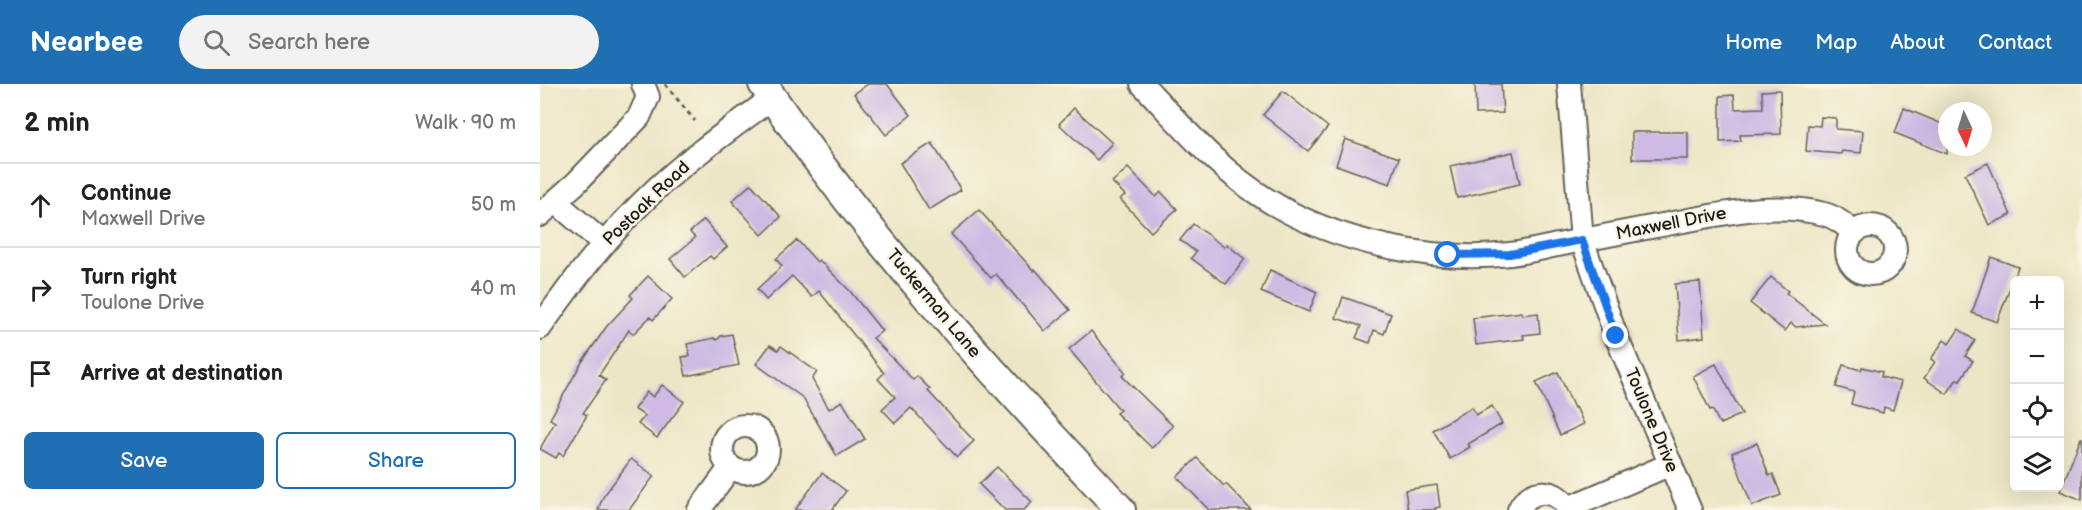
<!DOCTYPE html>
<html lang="en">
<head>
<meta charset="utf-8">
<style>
	body { margin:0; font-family:"Balsamiq Sans",sans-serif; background:#f2f2f2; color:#202124 }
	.controls { position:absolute; right:18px; bottom:18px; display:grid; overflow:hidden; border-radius:9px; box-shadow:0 6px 24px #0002 }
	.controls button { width:54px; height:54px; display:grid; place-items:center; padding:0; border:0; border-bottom:2px solid #e0e0e0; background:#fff; color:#202124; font:30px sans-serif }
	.compass { position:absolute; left:1398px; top:18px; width:54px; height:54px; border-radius:50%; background:#fff; box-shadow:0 6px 24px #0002; rotate:176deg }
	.stop { position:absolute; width:18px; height:18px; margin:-14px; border:4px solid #1a73e8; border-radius:50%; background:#fff }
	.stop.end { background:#1a73e8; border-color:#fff; box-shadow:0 2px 6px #0008 }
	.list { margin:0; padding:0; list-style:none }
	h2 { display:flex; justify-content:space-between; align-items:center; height:78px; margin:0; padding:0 24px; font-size:26px }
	h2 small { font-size:20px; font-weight:400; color:#757577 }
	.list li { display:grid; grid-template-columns:39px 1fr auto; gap:18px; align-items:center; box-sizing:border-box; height:84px; padding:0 24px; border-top:2px solid #e0e0e0 }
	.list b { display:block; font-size:22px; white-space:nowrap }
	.list p { margin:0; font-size:20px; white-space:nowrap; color:#757577 }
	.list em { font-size:20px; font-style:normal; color:#757577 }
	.actions { display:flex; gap:12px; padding:18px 24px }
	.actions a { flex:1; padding:14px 0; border:2px solid #1f6fb2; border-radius:9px; text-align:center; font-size:21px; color:#1f6fb2 }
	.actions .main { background:#1f6fb2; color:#fff }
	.icon { flex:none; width:33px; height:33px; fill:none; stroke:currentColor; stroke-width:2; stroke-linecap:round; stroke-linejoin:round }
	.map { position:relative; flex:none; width:1542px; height:426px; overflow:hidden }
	header { display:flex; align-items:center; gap:36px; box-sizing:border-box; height:84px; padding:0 30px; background:#1f6fb2; color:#fff }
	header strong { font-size:28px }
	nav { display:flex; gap:33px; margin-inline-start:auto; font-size:21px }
	.search { width:420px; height:54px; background:#f2f2f2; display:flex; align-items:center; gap:15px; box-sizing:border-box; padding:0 21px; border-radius:33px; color:#757577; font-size:22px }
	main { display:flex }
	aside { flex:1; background:#fff }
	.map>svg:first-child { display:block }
</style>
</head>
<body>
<header>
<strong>Nearbee</strong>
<div class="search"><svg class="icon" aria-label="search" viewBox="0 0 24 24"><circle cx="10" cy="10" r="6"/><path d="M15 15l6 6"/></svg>Search here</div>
<nav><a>Home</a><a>Map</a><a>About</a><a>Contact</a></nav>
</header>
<main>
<aside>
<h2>2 min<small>Walk · 90 m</small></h2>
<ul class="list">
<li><svg class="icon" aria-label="ahead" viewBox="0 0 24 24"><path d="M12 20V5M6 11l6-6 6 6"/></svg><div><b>Continue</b><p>Maxwell Drive</p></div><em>50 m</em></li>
<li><svg class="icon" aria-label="right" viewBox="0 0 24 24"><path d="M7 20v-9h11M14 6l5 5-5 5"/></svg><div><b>Turn right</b><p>Toulone Drive</p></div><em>40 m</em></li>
<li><svg class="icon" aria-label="arrive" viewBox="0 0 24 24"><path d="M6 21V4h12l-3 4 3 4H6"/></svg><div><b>Arrive at destination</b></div></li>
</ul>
<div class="actions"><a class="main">Save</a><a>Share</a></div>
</aside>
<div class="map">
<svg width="1542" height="426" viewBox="0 0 1542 426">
	<rect width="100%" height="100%" fill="#fcf5e5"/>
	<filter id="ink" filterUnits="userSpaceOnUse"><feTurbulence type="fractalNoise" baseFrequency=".0167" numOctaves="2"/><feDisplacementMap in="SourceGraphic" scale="12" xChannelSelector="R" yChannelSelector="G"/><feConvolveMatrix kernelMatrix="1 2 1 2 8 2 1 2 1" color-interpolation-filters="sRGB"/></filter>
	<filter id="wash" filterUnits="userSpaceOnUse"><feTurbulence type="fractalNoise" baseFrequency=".008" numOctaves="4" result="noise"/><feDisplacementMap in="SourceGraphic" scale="24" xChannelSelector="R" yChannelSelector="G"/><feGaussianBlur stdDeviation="1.35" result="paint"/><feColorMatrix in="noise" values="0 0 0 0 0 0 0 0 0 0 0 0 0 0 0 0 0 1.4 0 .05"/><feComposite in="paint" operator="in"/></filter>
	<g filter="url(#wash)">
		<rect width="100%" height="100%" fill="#ede6c6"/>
		<g id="blocks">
			<!-- building -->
			<g fill="#cebae4">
				<path d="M328 0H347L371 31 346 51 314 10Z"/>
				<path d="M935 0H961L963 29 936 30Z"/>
				<path d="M1240 6 1241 50 1200 51 1201 57 1180 58V12L1194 11 1195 25 1223 24 1222 7Z"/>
				<path d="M743 7 788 43 768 67 723 31Z"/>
				<path d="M534 24 572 59 557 76 519 40Z"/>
				<path d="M1364 24 1407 42V70L1355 49Z"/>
				<path d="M1281 33 1296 34V45L1323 47 1321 69 1302 67 1301 70 1266 67 1268 41 1280 42Z"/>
				<rect x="1092" y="48" width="56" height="27"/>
				<path d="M805 55 859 74 850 100 796 81Z"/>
				<path d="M392 59 421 106 389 126 360 79Z"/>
				<path d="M973 68 980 100 917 114 910 82Z"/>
				<path d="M1448 79 1471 131 1449 141 1425 90Z"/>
				<path d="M588 84 616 113 621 108 637 125 611 148 580 115 585 111 572 98Z"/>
				<path d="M211 100 241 133 222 151 192 117Z"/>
				<path d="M439 126 494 187 495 185 530 226 505 247 456 190 451 194 411 150Z"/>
				<path d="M164 136 187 163 173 175 170 172 145 193 130 175 155 154 150 148Z"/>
				<path d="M653 140 684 163 686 160 705 175 686 200 651 174 656 168 640 156Z"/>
				<path d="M257 156 277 178 279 176 309 206 342 247 333 254 373 296 377 292 390 305 388 307 434 357 417 373 371 324 355 339 342 325 355 313 338 295 344 289 279 207 272 213 252 192 226 216 217 205 242 182 236 175Z"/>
				<path d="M1451 173 1478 183 1457 238 1432 229Z"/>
				<path d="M730 186 777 208 769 228 721 208Z"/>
				<path d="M108 192 132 215 113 236 110 233 93 250 89 246 59 291 66 296 43 329 47 331 23 372 19 369 16 374 0 365 15 338 10 335 42 278 67 242 93 214 90 211Z"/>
				<path d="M1231 193 1248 207 1246 209 1285 240 1256 243 1251 239 1245 247 1210 219Z"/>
				<path d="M1160 198 1164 253 1139 256 1135 200Z"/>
				<path d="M803 213 851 230 844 250 834 246 830 259 816 254 821 242 796 234Z"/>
				<path d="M982 228V231L998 229 1000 249 983 251 984 255 936 261 933 234Z"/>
				<path d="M1419 245 1435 257 1425 272 1433 277 1420 296 1417 295 1407 310 1384 294 1395 278 1391 275 1404 256 1409 260Z"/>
				<path d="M551 247 586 289 582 292 633 342 612 364 576 329 580 326 529 265Z"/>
				<path d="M192 250 199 281 146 292 142 273 150 272 147 260 174 254 177 256 181 252Z"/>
				<path d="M230 261 238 266 241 262 277 288 272 295 289 325 302 317 325 355 297 372 263 314 216 280Z"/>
				<path d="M1176 280 1202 330 1180 340 1172 325 1170 326 1153 292Z"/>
				<path d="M1303 281 1321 286 1322 283 1342 288 1341 293 1361 298 1353 326 1344 323 1343 329 1311 320 1314 308 1296 303Z"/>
				<path d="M1018 288 1034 324 1036 323 1044 340 1020 351 996 298Z"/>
				<path d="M122 301 144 318 117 354 98 340 105 332 94 325 107 308 113 313Z"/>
				<path d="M952 322 962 340 928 360 930 363 910 375 893 346 932 323 936 331Z"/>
				<path d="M1541 354H1542V416L1520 407Z"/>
				<path d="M1217 359 1229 392 1233 390 1241 411 1212 422 1192 369Z"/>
				<path d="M657 374 684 402 686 400 711 426H669L637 393Z"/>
				<path d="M91 375 114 392 89 426H58L63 413Z"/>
				<path d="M457 383 492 418 484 426H465L439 400Z"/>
				<path d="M282 389 306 407 292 426H255Z"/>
				<path d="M897 401 900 423 895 424V426H868L865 406Z"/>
			</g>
		</g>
	</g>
	<g filter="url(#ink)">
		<use href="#blocks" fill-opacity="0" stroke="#656358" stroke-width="1.5"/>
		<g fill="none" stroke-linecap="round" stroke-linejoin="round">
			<defs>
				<g id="minor">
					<path d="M602 0C642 42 679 87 729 117 796 158 892 179 970 170 988 168 1006 163 1023 160 1064 152 1104 144 1144 137 1190 128 1237 118 1284 130 1296 133 1305 141 1314 149"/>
					<path d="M1029 0 1042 156 1076 252 1150 426"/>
					<path d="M16 118 63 159"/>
					<path d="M0 131 36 99 99 33 108 13 103 0"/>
					<circle cx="1331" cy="166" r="24"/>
					<path d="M0 244C35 193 72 146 117 104 153 71 193 43 232 14"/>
					<circle cx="205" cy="365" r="23"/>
					<path d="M1028 424 1131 380"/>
					<path d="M159 426 190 384"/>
					<path d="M979 426C989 402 1019 404 1028 426"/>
				</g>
				<path id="major" d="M223 0C327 154 454 291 581 426"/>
			</defs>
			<!-- minor casing -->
			<use href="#minor" stroke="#656358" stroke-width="26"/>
			<!-- major casing -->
			<use href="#major" stroke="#656358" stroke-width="32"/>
			<!-- path -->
			<path stroke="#656358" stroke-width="3" stroke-dasharray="4.5 4.5" stroke-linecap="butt" d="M125 0 155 37"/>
			<!-- minor -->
			<use href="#minor" stroke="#fff" stroke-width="22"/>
			<!-- major -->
			<use href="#major" stroke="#fff" stroke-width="28"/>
		</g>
	</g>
	<g fill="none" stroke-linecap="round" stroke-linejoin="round" filter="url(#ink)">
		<!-- route -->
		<path stroke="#1a73e8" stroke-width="8" d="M908 171 970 170 1042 156 1076 252"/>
	</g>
	<g text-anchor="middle" stroke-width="5" stroke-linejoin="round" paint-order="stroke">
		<!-- street labels -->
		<g font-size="18" fill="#1c1c1c" stroke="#fcf5e5">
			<text transform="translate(106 119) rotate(-44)" y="6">Postoak Road</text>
			<text transform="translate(1131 139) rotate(-11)" y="6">Maxwell Drive</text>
			<text transform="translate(394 219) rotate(50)" y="6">Tuckerman Lane</text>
			<text transform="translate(1112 336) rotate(67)" y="6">Toulone Drive</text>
		</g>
	</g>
</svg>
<div class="controls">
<button>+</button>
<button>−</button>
<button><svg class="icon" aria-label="locate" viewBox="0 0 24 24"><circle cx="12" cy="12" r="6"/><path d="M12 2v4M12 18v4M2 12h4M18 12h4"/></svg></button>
<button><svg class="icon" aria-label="layers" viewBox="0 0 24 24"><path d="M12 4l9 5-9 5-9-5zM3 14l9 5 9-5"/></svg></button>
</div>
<svg class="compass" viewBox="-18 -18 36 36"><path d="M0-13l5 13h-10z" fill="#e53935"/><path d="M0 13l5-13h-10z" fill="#757577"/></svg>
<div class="stop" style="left:908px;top:171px"></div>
<div class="stop end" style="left:1076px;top:252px"></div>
</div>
</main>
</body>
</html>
